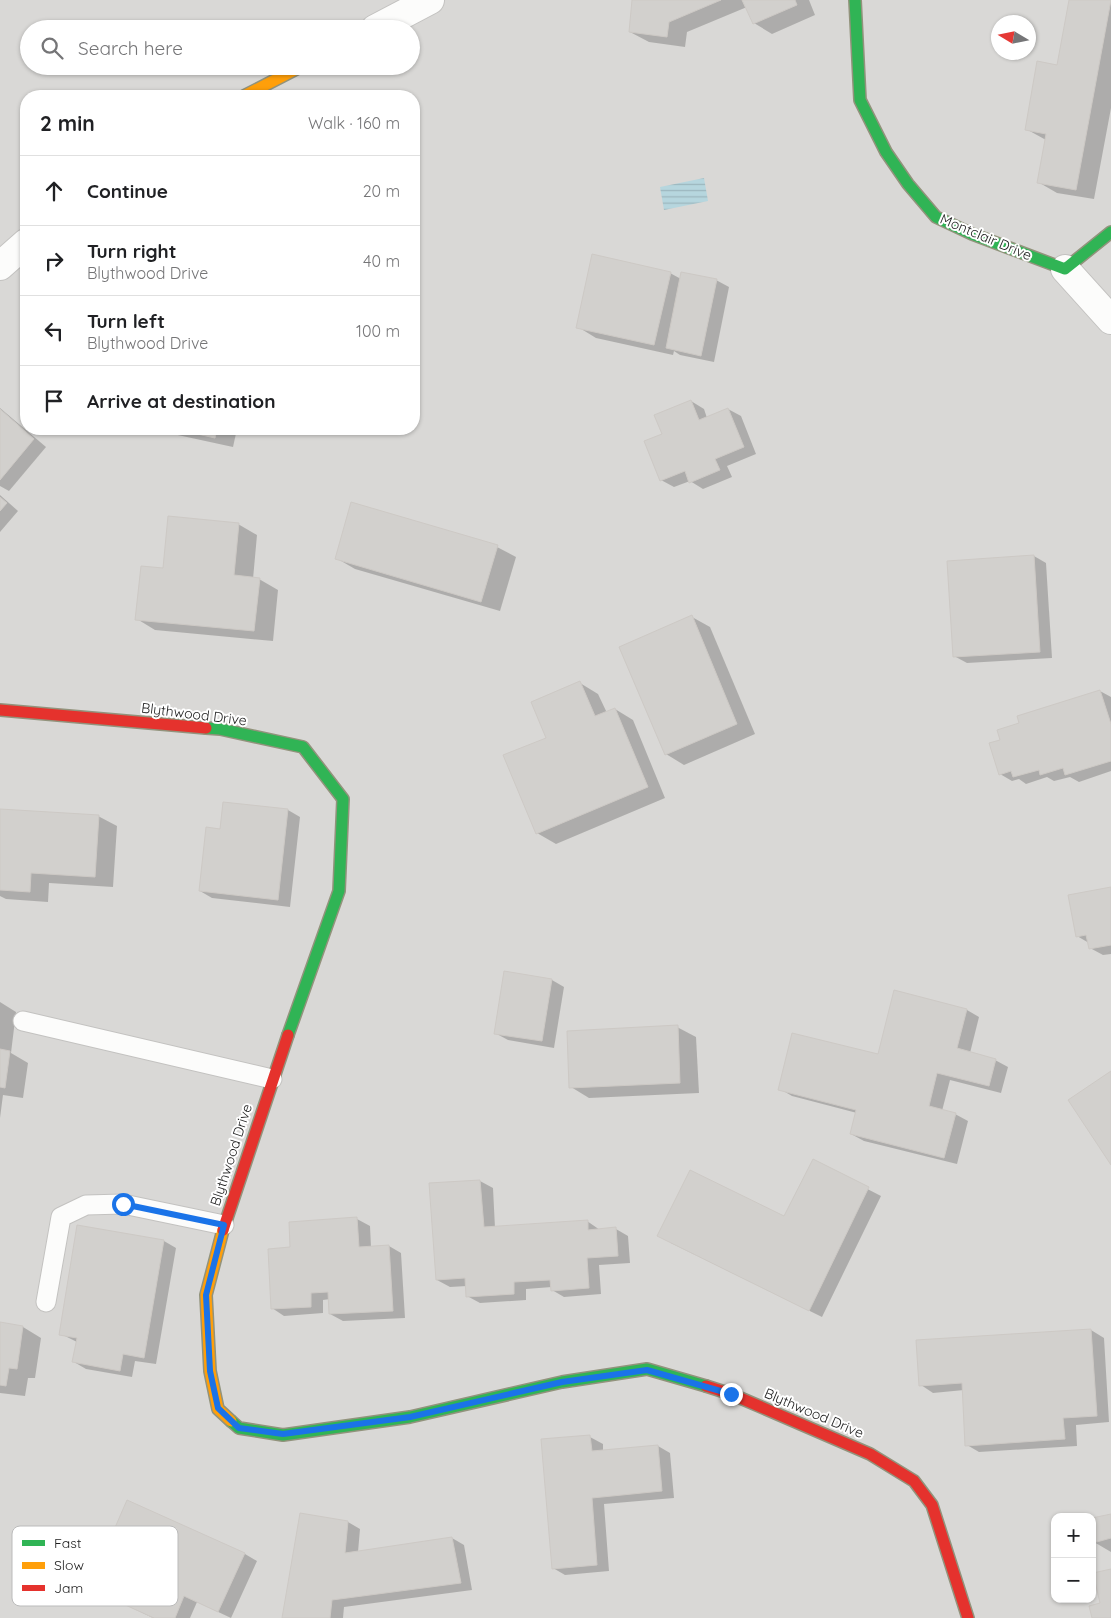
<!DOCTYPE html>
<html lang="en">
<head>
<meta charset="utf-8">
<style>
	body { margin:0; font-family:Quicksand,sans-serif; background:#f2f2f2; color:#202124 }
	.controls { position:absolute; right:15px; bottom:15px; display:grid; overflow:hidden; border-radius:10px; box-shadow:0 1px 4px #0004 }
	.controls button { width:45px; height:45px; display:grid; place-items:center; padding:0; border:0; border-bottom:1px solid #e0e0e0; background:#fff; color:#202124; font:25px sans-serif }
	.compass { position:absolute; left:991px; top:15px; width:45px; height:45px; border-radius:50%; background:#fff; box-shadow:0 1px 4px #0004; rotate:280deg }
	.stop { position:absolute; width:15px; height:15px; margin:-11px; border:4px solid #1a73e8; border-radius:50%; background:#fff }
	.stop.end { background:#1a73e8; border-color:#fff; box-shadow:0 1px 5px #0008 }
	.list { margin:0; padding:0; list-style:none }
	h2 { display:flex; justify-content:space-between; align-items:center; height:65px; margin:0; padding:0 20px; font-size:21px }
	h2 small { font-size:16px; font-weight:400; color:#757577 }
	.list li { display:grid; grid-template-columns:32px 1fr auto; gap:15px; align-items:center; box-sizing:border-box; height:70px; padding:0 20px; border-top:1px solid #e0e0e0 }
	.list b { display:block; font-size:19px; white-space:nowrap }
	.list p { margin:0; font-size:16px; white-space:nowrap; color:#757577 }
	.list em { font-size:16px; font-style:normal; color:#757577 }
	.icon { flex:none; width:28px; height:28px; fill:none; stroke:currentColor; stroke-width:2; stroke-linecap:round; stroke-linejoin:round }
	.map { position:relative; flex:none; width:1111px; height:1618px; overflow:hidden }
	.search { position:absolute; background:#fff; box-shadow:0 1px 4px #0004; left:20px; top:20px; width:400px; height:55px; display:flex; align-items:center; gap:12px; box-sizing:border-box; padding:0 18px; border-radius:28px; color:#757577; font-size:19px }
	.panel { position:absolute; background:#fff; box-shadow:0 1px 4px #0004; left:20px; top:90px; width:400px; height:345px; border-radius:20px }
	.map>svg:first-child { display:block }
</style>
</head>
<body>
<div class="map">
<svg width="1111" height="1618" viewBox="0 0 1111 1618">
	<defs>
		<pattern id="water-rules" width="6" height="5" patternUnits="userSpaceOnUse" patternTransform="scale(1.25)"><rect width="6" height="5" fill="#b6d6de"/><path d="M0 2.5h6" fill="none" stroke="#9cb7be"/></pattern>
	</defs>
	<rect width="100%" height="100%" fill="#eae8e4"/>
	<!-- residential -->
	<path fill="#d9d8d6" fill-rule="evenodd" d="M0 0H1111V1618H0ZM998 22H1028V52H998ZM29 29H411V66H29ZM26 96H414V429H26ZM1055 1517H1092V1599H1055Z"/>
	<!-- water -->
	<path fill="url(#water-rules)" d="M704 178 708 201 664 210 660 187Z"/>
	<!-- shadow -->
	<g fill="#0003">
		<path d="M633 0H809L815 15 772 34 754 23 747 7 687 32 685 47 649 42 630 32Z"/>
		<path d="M1071 0H1103L1111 2V108L1094 199 1057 193 1038 182 1046 140 1026 129 1058 66Z"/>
		<path d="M670 273 681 279 716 280 729 287 714 362 680 355 674 351 673 355 596 338 578 327Z"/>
		<path d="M691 401 704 409 707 418 728 409 741 416 756 454 727 466 732 477 703 489 690 481 674 487 661 480Z"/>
		<path d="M0 408 46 447 9 491 0 486Z"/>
		<path d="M164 429H237L233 447 173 434Z"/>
		<path d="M0 495 18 511 0 532Z"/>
		<path d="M238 524 257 535 253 579H259L278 590 273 641 155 630 137 619Z"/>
		<path d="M497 547 516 557 500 611 355 569 336 558Z"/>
		<path d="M1034 556 1046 563 1052 658 967 663 954 656Z"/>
		<path d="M692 617 710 627 755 734 684 765 666 754Z"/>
		<path d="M580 683 598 694 607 713 615 709 633 720 665 798 556 844 537 833 547 738Z"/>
		<path d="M1100 691 1111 697V771L1079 782 1070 777 1054 781 1047 777 1026 784 1019 779 1012 781 1000 774 1001 741 1020 724 1018 716Z"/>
		<path d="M224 803 288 810 300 817 290 907 212 898 200 891 221 830Z"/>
		<path d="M0 810 98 816 117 826 113 887 49 883 48 902 6 899 0 896Z"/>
		<path d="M1111 888V954L1103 955 1090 948 1089 943 1077 936Z"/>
		<path d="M552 980 564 987 554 1048 508 1040 495 1033Z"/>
		<path d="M895 992 967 1010 979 1017 970 1053 995 1060 1008 1067 1001 1093 950 1080 942 1111 955 1114 968 1121 957 1164 864 1141 851 1134 857 1113 792 1096 780 1089 879 1056Z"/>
		<path d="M0 1002 16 1012 11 1053 28 1063 23 1098 3 1095 0 1118Z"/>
		<path d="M677 1027 696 1037 699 1093 589 1098 571 1087Z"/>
		<path d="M813 1161 881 1196 822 1317 671 1243 785 1218Z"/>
		<path d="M480 1181 493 1188 495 1228 587 1221 600 1230 616 1229 628 1236 630 1263 599 1265 601 1294 564 1297 552 1290V1287L526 1289V1300L480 1303 467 1296V1286L450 1287 437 1280 431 1184Z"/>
		<path d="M357 1219 370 1226 371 1247 389 1246 401 1253 405 1318 343 1321 330 1314V1299L323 1300V1313L284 1316 272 1308 292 1249Z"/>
		<path d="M164 1241 176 1248 156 1364 135 1361 132 1377 86 1369 74 1362 77 1342 61 1334Z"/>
		<path d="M0 1324 23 1327 41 1338 35 1378H28L25 1396 0 1393Z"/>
		<path d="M1091 1330 1104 1338 1109 1422 1076 1425 1077 1446 979 1452 967 1445 964 1390 933 1393 921 1385 918 1341Z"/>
		<path d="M590 1437 603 1444V1451L658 1446 670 1453 674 1498 604 1504 609 1571 565 1575 553 1568Z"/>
		<path d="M1111 1515V1552L1094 1542 1092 1535V1519Z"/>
		<path d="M348 1522 360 1529 358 1552 452 1538 464 1545 472 1590 344 1607 343 1618H284Z"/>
		<path d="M245 1554 257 1561 231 1618 197 1602 190 1618H153L103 1594 114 1568 101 1561Z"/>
	</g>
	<!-- building -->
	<g fill="#d2d0cd" stroke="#cdc9c5">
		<path d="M632 0H721L669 22 667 37 629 32Z"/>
		<path d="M742 0H795L797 5 753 24Z"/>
		<path d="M1069 0H1111L1076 190 1037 183 1046 134 1025 130 1037 61 1057 65Z"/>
		<path d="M592 254 671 272 654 345 576 328Z"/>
		<path d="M681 272 717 279 701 356 666 348Z"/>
		<path d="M691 400 699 420 728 408 744 447 715 459 720 470 689 483 685 471 660 481 644 441 662 434 654 415Z"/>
		<path d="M0 409 34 439 0 480Z"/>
		<path d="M175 429H217L215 438Z"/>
		<path d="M0 497 7 503 0 511Z"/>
		<path d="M351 502 498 545 481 602 335 559Z"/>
		<path d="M168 516 239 523 234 575 260 578 254 631 135 620 141 566 163 568Z"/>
		<path d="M1034 555 1040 652 953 657 947 561Z"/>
		<path d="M692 615 737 724 665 755 619 647Z"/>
		<path d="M580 681 595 716 615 708 648 787 536 834 503 755 546 738 531 702Z"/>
		<path d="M1100 690 1111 724V761L1065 775 1063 768 1040 775 1039 770 1013 777 1011 771 999 775 989 743 1000 740 997 730 1019 723 1017 716Z"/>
		<path d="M223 802 288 809 278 900 199 891 206 827 220 829Z"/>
		<path d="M0 809 99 815 95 877 31 873 30 892 0 890Z"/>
		<path d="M1111 887V945L1089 949 1086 935 1076 937 1068 895Z"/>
		<path d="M504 971 552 979 542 1041 494 1034Z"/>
		<path d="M894 990 967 1009 957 1048 996 1059 989 1086 937 1073 929 1106 956 1113 944 1158 850 1134 856 1110 778 1090 792 1033 878 1054Z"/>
		<path d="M678 1025 680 1083 569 1088 567 1031Z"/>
		<path d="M0 1049 10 1051 5 1088 0 1087Z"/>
		<path d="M1111 1071V1165L1068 1100Z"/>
		<path d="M813 1159 869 1187 809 1311 657 1236 690 1170 784 1216Z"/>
		<path d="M480 1180 484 1227 588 1220V1230L616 1227 618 1256 587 1258 589 1288 551 1291 550 1280 514 1282V1294L466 1297 465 1278 436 1280 429 1183Z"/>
		<path d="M357 1217 359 1247 389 1245 393 1311 329 1314 328 1292 311 1293V1307L271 1309 268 1249 290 1247 289 1222Z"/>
		<path d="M77 1225 164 1240 144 1358 123 1354 120 1371 72 1362 77 1338 59 1335Z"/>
		<path d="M0 1322 23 1326 17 1369 9 1368 6 1386 0 1385Z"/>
		<path d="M1091 1329 1097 1416 1063 1418 1065 1439 965 1446 962 1383 919 1386 916 1340Z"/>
		<path d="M590 1435 592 1451 658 1445 662 1491 592 1498 597 1565 552 1569 541 1439Z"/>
		<path d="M127 1500 245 1553 218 1612 184 1596 175 1618H154L101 1594 113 1567 100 1562Z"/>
		<path d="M300 1513 348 1521 345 1553 452 1537 461 1583 332 1600 330 1618H282Z"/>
		<path d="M1111 1514V1538L1093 1543 1092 1518Z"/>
		<path d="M1111 1569V1618H1092L1089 1606 1100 1603 1093 1573Z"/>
	</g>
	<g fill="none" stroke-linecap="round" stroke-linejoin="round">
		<defs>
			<g id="lane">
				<path d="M23 1021 272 1079"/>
				<path d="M46 1302 61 1217 86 1205 123 1204 224 1225"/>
			</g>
			<g id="street">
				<path d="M375 29 430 0"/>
				<path d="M0 266 26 243"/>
				<path d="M1065 269 1111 320"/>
			</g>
			<g id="fast">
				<path d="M855 0 860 100 886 152 908 184 936 217 972 234 1065 269 1111 232"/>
				<path d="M206 728 220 729 303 747 343 799 339 891 288 1035"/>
				<path d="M231 1421 239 1428 283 1435 410 1417 562 1382 647 1369 706 1386"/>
			</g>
			<g id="slow">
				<path d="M244 96 302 66"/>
				<path d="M223 1230 206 1295 210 1371 218 1409 231 1421"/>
			</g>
			<g id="jam">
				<path d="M0 710 206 728"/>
				<path d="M223 1230 288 1035"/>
				<path d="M706 1386 731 1394 870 1454 914 1481 932 1505 968 1618"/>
			</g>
		</defs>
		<!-- lane casing -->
		<use href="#lane" stroke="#c3c2c0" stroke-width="21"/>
		<!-- street casing -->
		<use href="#street" stroke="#c3c2c0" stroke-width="30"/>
		<!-- fast casing -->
		<use href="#fast" stroke="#92937c" stroke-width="14"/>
		<!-- slow casing -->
		<use href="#slow" stroke="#92937c" stroke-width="14"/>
		<!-- jam casing -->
		<use href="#jam" stroke="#92937c" stroke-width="14"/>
		<!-- lane -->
		<use href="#lane" stroke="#fcfcfb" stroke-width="19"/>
		<!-- street -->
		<use href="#street" stroke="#fcfcfb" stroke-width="28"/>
		<!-- fast -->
		<use href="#fast" stroke="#30b455" stroke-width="11"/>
		<!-- slow -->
		<use href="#slow" stroke="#ff9f0a" stroke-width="11"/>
		<!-- jam -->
		<use href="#jam" stroke="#e5322d" stroke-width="11"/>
	</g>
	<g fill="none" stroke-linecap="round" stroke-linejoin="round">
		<!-- route -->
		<path stroke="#1a73e8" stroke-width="6" d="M123 1204 224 1225 206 1295 210 1371 218 1408 239 1428 283 1434 410 1417 562 1382 647 1370 731 1394"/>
	</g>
	<g text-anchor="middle" stroke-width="4" stroke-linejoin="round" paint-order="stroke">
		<!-- street labels -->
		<g font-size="14" fill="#1c1c1c" stroke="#fff">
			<text transform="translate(986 237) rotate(23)" y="5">Montclair Drive</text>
			<text transform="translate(194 714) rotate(7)" y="5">Blythwood Drive</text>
			<text transform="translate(231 1155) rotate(-72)" y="5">Blythwood Drive</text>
			<text transform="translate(814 1413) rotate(23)" y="5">Blythwood Drive</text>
		</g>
	</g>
	<!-- legend -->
	<rect x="12" y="1526" width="166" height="80" rx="8" fill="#fff" stroke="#bbb" stroke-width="1"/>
	<rect x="22" y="1540" width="23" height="6" fill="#30b455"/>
	<rect x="22" y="1562" width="23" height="7" fill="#ff9f0a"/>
	<rect x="22" y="1585" width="23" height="6" fill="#e5322d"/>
	<g font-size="14" fill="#1c1c1c">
		<text x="54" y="1548">Fast</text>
		<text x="54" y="1570">Slow</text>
		<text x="54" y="1593">Jam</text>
	</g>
</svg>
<div class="controls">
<button>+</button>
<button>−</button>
</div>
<svg class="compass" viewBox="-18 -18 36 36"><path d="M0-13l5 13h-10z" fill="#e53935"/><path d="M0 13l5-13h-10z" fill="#757577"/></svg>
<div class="stop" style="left:123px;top:1204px"></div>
<div class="stop end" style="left:731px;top:1394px"></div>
<div class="search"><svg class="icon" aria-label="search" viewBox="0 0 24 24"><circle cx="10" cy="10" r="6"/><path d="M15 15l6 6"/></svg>Search here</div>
<section class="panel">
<h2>2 min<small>Walk · 160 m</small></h2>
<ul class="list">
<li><svg class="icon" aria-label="ahead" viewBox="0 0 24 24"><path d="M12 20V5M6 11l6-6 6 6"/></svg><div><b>Continue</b></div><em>20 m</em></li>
<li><svg class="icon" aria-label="right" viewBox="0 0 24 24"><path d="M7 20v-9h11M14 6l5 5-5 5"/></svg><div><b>Turn right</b><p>Blythwood Drive</p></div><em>40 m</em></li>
<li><svg class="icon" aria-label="left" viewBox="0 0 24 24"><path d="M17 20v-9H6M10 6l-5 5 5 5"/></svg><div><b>Turn left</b><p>Blythwood Drive</p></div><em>100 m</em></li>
<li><svg class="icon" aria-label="arrive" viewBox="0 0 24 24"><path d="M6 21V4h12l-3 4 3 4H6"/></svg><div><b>Arrive at destination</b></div></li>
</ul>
</section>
</div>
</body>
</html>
